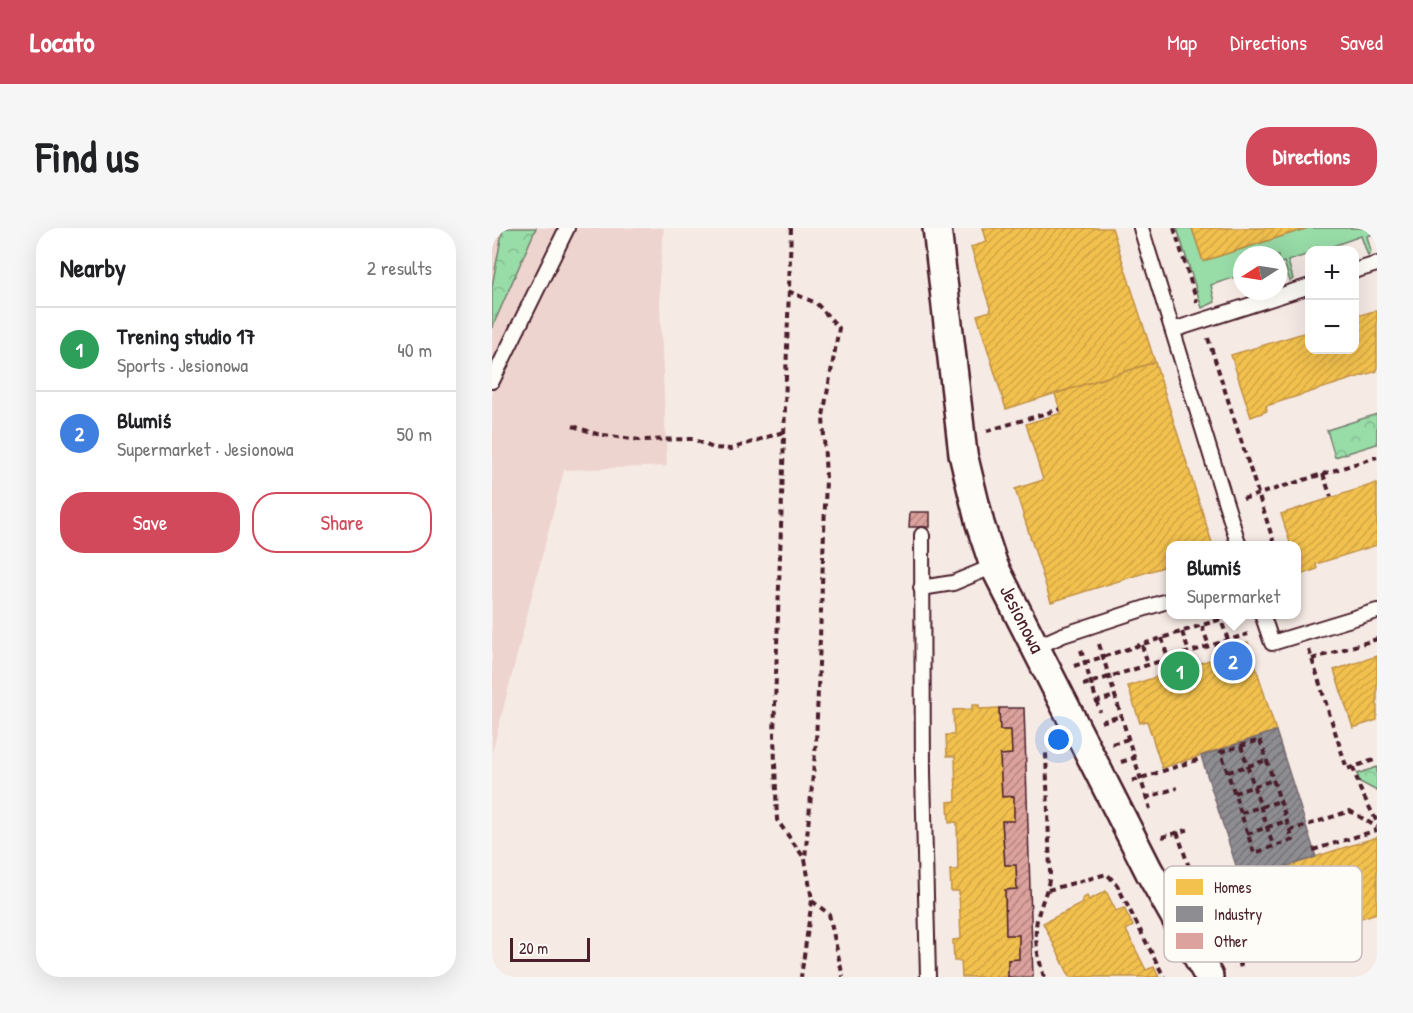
<!DOCTYPE html>
<html lang="en">
<head>
<meta charset="utf-8">
<style>
	body { margin:0; font-family:"Patrick Hand",sans-serif; background:#f6f6f6; color:#202124 }
	.controls { position:absolute; right:18px; top:18px; display:grid; overflow:hidden; border-radius:12px; box-shadow:0 6px 24px #0002 }
	.controls button { width:54px; height:54px; display:grid; place-items:center; padding:0; border:0; border-bottom:2px solid #e0e0e0; background:#fff; color:#202124; font:30px sans-serif }
	.compass { position:absolute; left:741px; top:18px; width:54px; height:54px; border-radius:50%; background:#fff; box-shadow:0 6px 24px #0002; rotate:258deg }
	.scale { position:absolute; left:18px; bottom:15px; width:80px; box-sizing:border-box; padding-left:6px; border:3px solid #4a1f2b; border-top:0; font-size:16px; line-height:21px; white-space:nowrap; color:#4a1f2b; -webkit-text-stroke:4px #fdfcf7; paint-order:stroke }
	.you { position:absolute; left:567px; top:512px; width:21px; height:21px; margin:-15px; border:4px solid #fff; border-radius:50%; background:#1a73e8; box-shadow:0 0 0 9px #1a73e833 }
	.badge { display:grid; place-items:center; width:39px; height:39px; border-radius:50%; background:#d1495b; color:#fff; font-size:20px; font-weight:700 }
	.pin { position:absolute; translate:-50% -50%; border:3px solid #fff; box-shadow:0 2px 6px #0006 }
	.popup { position:absolute; left:674px; top:313px; width:135px; height:78px; box-sizing:border-box; display:grid; place-content:center; border-radius:12px; background:#fff; filter:drop-shadow(0 2px 4px #0005); font-size:20px; white-space:nowrap; color:#757577 }
	.popup b { font-size:22px; color:#202124 }
	.popup::after { content:''; position:absolute; left:50%; top:100%; margin-left:-12px; border:12px solid transparent; border-top-color:#fff }
	.list { margin:0; padding:0; list-style:none }
	h2 { display:flex; justify-content:space-between; align-items:center; height:78px; margin:0; padding:0 24px; font-size:26px }
	h2 small { font-size:20px; font-weight:400; color:#757577 }
	.list li { display:grid; grid-template-columns:39px 1fr auto; gap:18px; align-items:center; box-sizing:border-box; height:84px; padding:0 24px; border-top:2px solid #e0e0e0 }
	.list b { display:block; font-size:22px; white-space:nowrap }
	.list p { margin:0; font-size:20px; white-space:nowrap; color:#757577 }
	.list em { font-size:20px; font-style:normal; color:#757577 }
	.actions { display:flex; gap:12px; padding:18px 24px }
	.actions a { flex:1; padding:14px 0; border:2px solid #d1495b; border-radius:24px; text-align:center; font-size:21px; color:#d1495b }
	.actions .main { background:#d1495b; color:#fff }
	.map { position:relative; flex:none; width:885px; height:749px; overflow:hidden; border-radius:24px }
	header { display:flex; align-items:center; gap:36px; box-sizing:border-box; height:84px; padding:0 30px; background:#d1495b; color:#fff }
	header strong { font-size:28px }
	nav { display:flex; gap:33px; margin-inline-start:auto; font-size:21px }
	.intro { display:flex; align-items:center; justify-content:space-between; box-sizing:border-box; height:144px; padding:0 36px }
	h1 { margin:0; font-size:42px }
	.button { padding:15px 27px; border-radius:24px; background:#d1495b; color:#fff; font-size:21px; font-weight:700 }
	main { display:flex; gap:36px; padding:0 36px }
	aside { flex:1; background:#fff; border-radius:24px; box-shadow:0 6px 24px #0002 }
	.map>svg:first-child { display:block }
</style>
</head>
<body>
<header>
<strong>Locato</strong>
<nav><a>Map</a><a>Directions</a><a>Saved</a></nav>
</header>
<div class="intro"><h1>Find us</h1><a class="button">Directions</a></div>
<main>
<aside>
<h2>Nearby<small>2 results</small></h2>
<ul class="list">
<li><span class="badge" style="background:#2e9e5b">1</span><div><b>Trening studio 17</b><p>Sports · Jesionowa</p></div><em>40 m</em></li>
<li><span class="badge" style="background:#3f7fe0">2</span><div><b>Blumiś</b><p>Supermarket · Jesionowa</p></div><em>50 m</em></li>
</ul>
<div class="actions"><a class="main">Save</a><a>Share</a></div>
</aside>
<div class="map">
<svg width="885" height="749" viewBox="0 0 885 749">
	<defs>
		<pattern id="forest-crowns" width="20" height="18" patternUnits="userSpaceOnUse" patternTransform="scale(1.5)"><rect width="20" height="18" fill="#98dca8"/><path d="M2 6a3 3 0 1 1 6 0M12 15a3 3 0 1 1 6 0" fill="none" stroke="#84bc91"/></pattern>
		<pattern id="homes-hatch" width="6" height="6" patternUnits="userSpaceOnUse" patternTransform="scale(1.5)"><rect width="6" height="6" fill="#f2c14e"/><path d="M-1 1l2-2M0 6l6-6M5 7l2-2" fill="none" stroke="#d1a544"/></pattern>
		<pattern id="industry-hatch" width="6" height="6" patternUnits="userSpaceOnUse" patternTransform="scale(1.5)"><rect width="6" height="6" fill="#8d8d92"/><path d="M-1 1l2-2M0 6l6-6M5 7l2-2" fill="none" stroke="#757377"/></pattern>
		<pattern id="building-hatch" width="6" height="6" patternUnits="userSpaceOnUse" patternTransform="scale(1.5)"><rect width="6" height="6" fill="#dca29d"/><path d="M-1 1l2-2M0 6l6-6M5 7l2-2" fill="none" stroke="#b48380"/></pattern>
	</defs>
	<rect width="100%" height="100%" fill="#f6eae5"/>
	<filter id="ink" filterUnits="userSpaceOnUse"><feTurbulence type="fractalNoise" baseFrequency=".0167" numOctaves="2"/><feDisplacementMap in="SourceGraphic" scale="12" xChannelSelector="R" yChannelSelector="G"/><feConvolveMatrix kernelMatrix="1 2 1 2 8 2 1 2 1" color-interpolation-filters="sRGB"/></filter>
	<g filter="url(#ink)">
		<!-- built -->
		<path fill="#eed4cf" d="M0 0H172L167 52 175 238 72 242 0 525Z"/>
		<!-- grass -->
		<path fill="#98dca8" stroke="#717e6a" stroke-width="1.5" d="M685 0H700L711 33 816 0H885V5L875 8 879 24 876 28 869 8 835 20V22H818L817 26 796 33 801 51 798 53 792 34 786 36V27H750V47L719 57 723 74 710 80Z"/>
		<!-- forest -->
		<g fill="url(#forest-crowns)" stroke="#717e6a" stroke-width="1.5">
			<path d="M11 0H44L0 100V58Z"/>
			<path d="M885 186V216L843 229 835 202Z"/>
			<path d="M885 539V563L868 554 865 546Z"/>
		</g>
		<!-- homes -->
		<g fill="url(#homes-hatch)" stroke="#c09044" stroke-width="1.5">
			<path d="M491 0H620L663 134 514 181 485 87 499 83 479 19 495 14Z"/>
			<path d="M700 0H816L711 33Z"/>
			<path d="M885 82V143L774 178 775 183 759 189 739 127 818 103V122H862V89Z"/>
			<path d="M663 134 721 318H678V337L559 374 523 261 551 252 534 196 569 185 563 166Z"/>
			<path d="M885 255V317L824 336 825 341 808 347 804 333V318H799L789 286Z"/>
			<path d="M756 414 784 503 670 540 655 493 648 495 636 458 749 422 748 416Z"/>
			<path d="M885 428V492L861 500 842 442Z"/>
			<path d="M480 477H487V481L507 480 508 502H519L520 526 508 527 510 569 522 568V593H510L513 637H524L525 661 513 662 514 707H527V731L516 732V749H470L469 733H462L461 712 469 711 467 663H459L458 642H466L465 594 457 595 456 574 464 573 463 528H455L454 507H462L461 482 480 481Z"/>
			<path d="M885 609V685L750 728 729 659Z"/>
			<path d="M614 663 624 683 632 680 641 698 634 702 654 742 662 739 667 749H578L551 695 591 675 590 671 595 668 597 672Z"/>
		</g>
		<!-- industry -->
		<path fill="url(#industry-hatch)" stroke="#796c73" stroke-width="1.5" d="M784 503 824 629 749 653 709 528Z"/>
		<!-- building -->
		<g fill="url(#building-hatch)" stroke="#4a1f2b" stroke-width="1.5">
			<path d="M418 284H438V299H417Z"/>
			<path d="M507 480H532L541 749H516V732L527 731V707H514L513 662 525 661 524 637H513L510 593H522V568L510 569 508 527 520 526 519 502H508Z"/>
		</g>
		<g fill="none" stroke-linecap="round" stroke-linejoin="round">
			<defs>
				<g id="service">
					<path d="M649 0 747 318"/>
					<path d="M862 43 885 36"/>
					<path d="M681 102 818 58"/>
					<path d="M0 153 75 0"/>
					<path d="M430 307 431 545 436 749"/>
					<path d="M429 360 461 355 502 338"/>
					<path d="M770 386 780 415 885 383"/>
					<path d="M544 419 571 407 678 372"/>
				</g>
				<path id="minor" d="M445 0 471 226 488 296 502 338 657 643 717 749"/>
			</defs>
			<!-- service casing -->
			<use href="#service" stroke="#4a1f2b" stroke-width="18"/>
			<!-- minor casing -->
			<use href="#minor" stroke="#4a1f2b" stroke-width="32"/>
			<!-- path -->
			<g stroke="#4a1f2b" stroke-width="4" stroke-dasharray="6 4.5" stroke-linecap="butt">
				<path d="M299 0 282 507 285 592 313 631 320 672 309 749"/>
				<path d="M682 0 705 74"/>
				<path d="M296 63 324 75 347 100 331 188 334 251 324 515 313 630"/>
				<path d="M716 110 783 318"/>
				<path d="M81 198 105 206 147 212 201 211 221 220 239 221 291 204"/>
				<path d="M495 203 568 181"/>
				<path d="M831 246 839 269"/>
				<path d="M751 271 885 229"/>
				<path d="M727 386 736 412"/>
				<path d="M710 398 717 418"/>
				<path d="M690 404 697 424"/>
				<path d="M670 410 676 431"/>
				<path d="M607 416 658 581"/>
				<path d="M650 417 656 437"/>
				<path d="M589 422 608 484"/>
				<path d="M817 422 855 541 885 531"/>
				<path d="M820 431 885 411"/>
				<path d="M582 438 745 386"/>
				<path d="M591 457 756 406"/>
				<path d="M603 474 623 468"/>
				<path d="M609 494 629 488"/>
				<path d="M768 512 801 612 762 625 729 524Z"/>
				<path d="M620 516 636 511"/>
				<path d="M749 518 781 618"/>
				<path d="M629 534 642 530"/>
				<path d="M861 539 868 561 885 594"/>
				<path d="M736 544 775 532"/>
				<path d="M640 553 708 531"/>
				<path d="M742 565 781 552"/>
				<path d="M653 570 685 560"/>
				<path d="M749 585 788 573"/>
				<path d="M797 603 858 583 885 599"/>
				<path d="M685 604 700 648"/>
				<path d="M755 606 794 593"/>
				<path d="M670 609 698 601"/>
				<path d="M821 622 885 602"/>
				<path d="M691 651 700 648 711 680"/>
				<path d="M556 662 615 646 625 657 672 749"/>
				<path d="M707 667 716 656 747 646"/>
				<path d="M320 673 337 686 351 749"/>
				<path d="M725 710 733 707 741 710 749 737 742 739"/>
				<path d="M552 749C546 729 540 705 547 684 551 670 557 660 558 644L554 525"/>
			</g>
			<!-- service -->
			<use href="#service" stroke="#fdfcf7" stroke-width="14"/>
			<!-- minor -->
			<use href="#minor" stroke="#fdfcf7" stroke-width="27"/>
		</g>
	</g>
	<g text-anchor="middle" stroke-width="6" stroke-linejoin="round" paint-order="stroke">
		<!-- street labels -->
		<g font-size="21" fill="#4a1f2b" stroke="#fdfcf7">
			<text transform="translate(530 391) rotate(63)" y="7">Jesionowa</text>
		</g>
	</g>
	<!-- legend -->
	<rect x="672" y="638" width="198" height="96" rx="9" fill="#fdfcf7" stroke="#c7baba" stroke-width="1.5"/>
	<rect x="684" y="651" width="27" height="16" fill="#f2c14e"/>
	<rect x="684" y="678" width="27" height="16" fill="#8d8d92"/>
	<rect x="684" y="705" width="27" height="16" fill="#dca29d"/>
	<g font-size="16" fill="#4a1f2b">
		<text x="722" y="665">Homes</text>
		<text x="722" y="692">Industry</text>
		<text x="722" y="719">Other</text>
	</g>
</svg>
<div class="controls">
<button>+</button>
<button>−</button>
</div>
<svg class="compass" viewBox="-18 -18 36 36"><path d="M0-13l5 13h-10z" fill="#e53935"/><path d="M0 13l5-13h-10z" fill="#757577"/></svg>
<div class="scale">20 m</div>
<div class="you"></div>
<div class="pin badge" style="left:688px;top:443px;background:#2e9e5b">1</div>
<div class="pin badge" style="left:741px;top:433px;background:#3f7fe0">2</div>
<div class="popup"><b>Blumiś</b>Supermarket</div>
</div>
</main>
</body>
</html>
